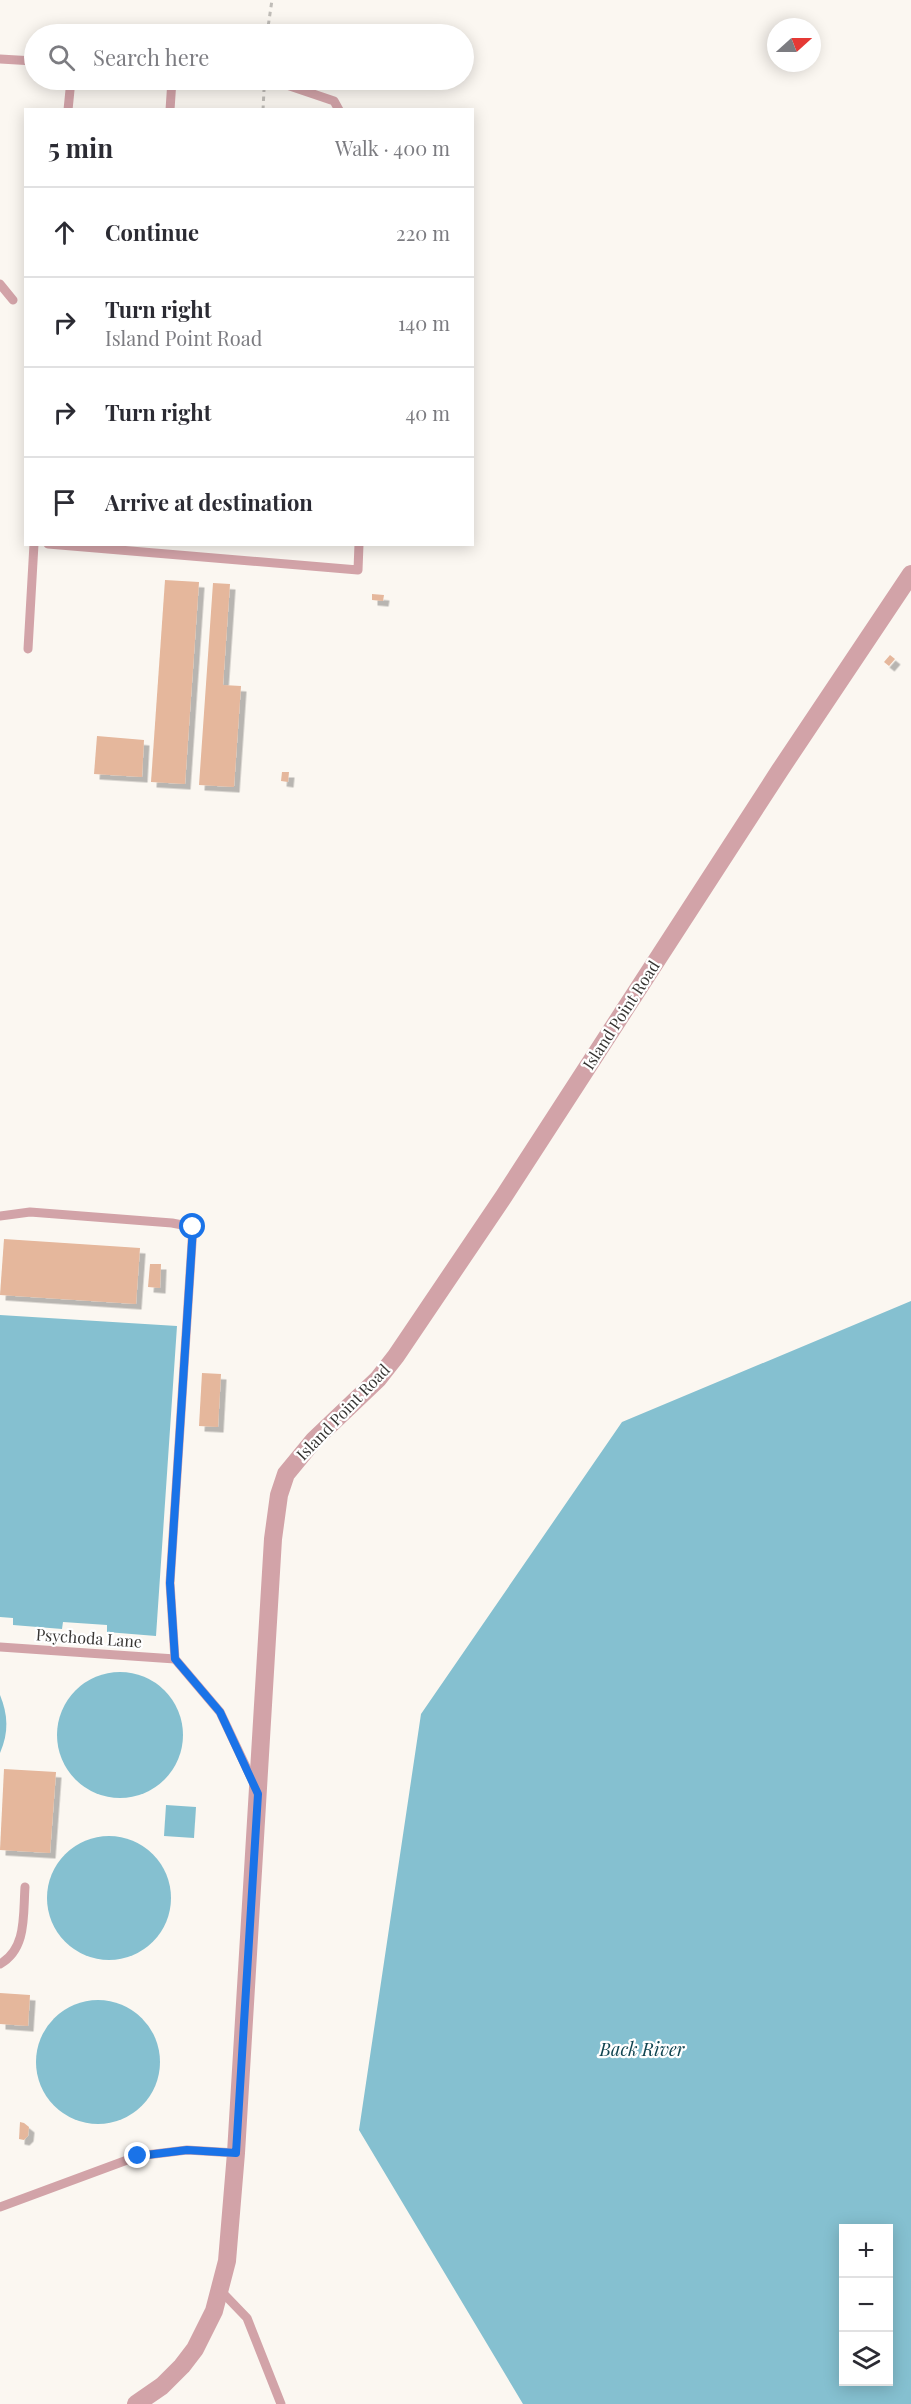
<!DOCTYPE html>
<html lang="en">
<head>
<meta charset="utf-8">
<style>
	body { margin:0; font-family:"Playfair Display",serif; background:#f7f7f7; color:#2b2b33 }
	.controls { position:absolute; right:18px; bottom:18px; display:grid; overflow:hidden; border-radius:0px; box-shadow:0 3px 15px #0003 }
	.controls button { width:54px; height:54px; display:grid; place-items:center; padding:0; border:0; border-bottom:2px solid #e1e1e2; background:#fff; color:#2b2b33; font:30px sans-serif }
	.compass { position:absolute; left:767px; top:18px; width:54px; height:54px; border-radius:50%; background:#fff; box-shadow:0 3px 15px #0003; rotate:69deg }
	.stop { position:absolute; width:18px; height:18px; margin:-14px; border:4px solid #1a73e8; border-radius:50%; background:#fff }
	.stop.end { background:#1a73e8; border-color:#fff; box-shadow:0 2px 6px #0008 }
	.list { margin:0; padding:0; list-style:none }
	h2 { display:flex; justify-content:space-between; align-items:center; height:78px; margin:0; padding:0 24px; font-size:26px }
	h2 small { font-size:20px; font-weight:400; color:#7c7c81 }
	.list li { display:grid; grid-template-columns:39px 1fr auto; gap:18px; align-items:center; box-sizing:border-box; height:90px; padding:0 24px; border-top:2px solid #e1e1e2 }
	.list b { display:block; font-size:22px; white-space:nowrap }
	.list p { margin:0; font-size:20px; white-space:nowrap; color:#7c7c81 }
	.list em { font-size:20px; font-style:normal; color:#7c7c81 }
	.icon { flex:none; width:33px; height:33px; fill:none; stroke:currentColor; stroke-width:2; stroke-linecap:round; stroke-linejoin:round }
	.map { position:relative; flex:none; width:911px; height:2404px; overflow:hidden }
	.search { position:absolute; background:#fff; box-shadow:0 3px 15px #0003; left:24px; top:24px; width:450px; height:66px; display:flex; align-items:center; gap:15px; box-sizing:border-box; padding:0 21px; border-radius:33px; color:#7c7c81; font-size:22px }
	.panel { position:absolute; background:#fff; box-shadow:0 3px 15px #0003; left:24px; top:108px; width:450px; height:438px; border-radius:0px }
	.map>svg:first-child { display:block }
</style>
</head>
<body>
<div class="map">
<svg width="911" height="2404" viewBox="0 0 911 2404">
	<defs>
		<filter id="shadow"><feDropShadow dx="5.5" dy="5.5" stdDeviation="0" flood-color="#0004"/></filter>
	</defs>
	<rect width="100%" height="100%" fill="#fbf7f1"/>
	<!-- water -->
	<g fill="#85c0d0" fill-rule="evenodd">
		<path d="M911 1301V2404H523L359 2130 421 1714 622 1422ZM888 2228V2382H844V2228Z"/>
		<path d="M0 1315 177 1326 156 1636 107 1632V1625L63 1622 62 1629 13 1625V1618L0 1617Z"/>
		<circle cx="120" cy="1735" r="63"/>
		<path d="M0 1695C8 1715 9 1732 0 1753Z"/>
		<path d="M166 1805 196 1807 194 1838 164 1836Z"/>
		<circle cx="109" cy="1898" r="62"/>
		<circle cx="98" cy="2062" r="62"/>
	</g>
	<!-- building -->
	<g fill="#e5b79c" filter="url(#shadow)">
		<path d="M165 580 199 582 185 784 151 782Z"/>
		<path d="M213 583 230 584 223 685 241 686 234 787 199 785Z"/>
		<path d="M372 594 384 595 383 601 372 600Z"/>
		<path d="M890 655 895 659 889 666 884 662Z"/>
		<path d="M97 736 144 740 142 777 94 774Z"/>
		<path d="M282 772H289L288 782 281 781Z"/>
		<path d="M4 1239 140 1248 136 1304 0 1295Z"/>
		<path d="M150 1264H161L160 1288 148 1287Z"/>
		<path d="M202 1373 221 1374 218 1427 199 1426Z"/>
		<path d="M4 1769 56 1772 50 1853 0 1850Z"/>
		<path d="M0 1993 30 1995 28 2026 0 2024Z"/>
		<path d="M20 2122 24 2123 29 2127 28 2136 24 2140 19 2139Z"/>
	</g>
	<g fill="none" stroke-linecap="round" stroke-linejoin="round">
		<!-- path -->
		<g stroke="#c0bdb8" stroke-width="3" stroke-dasharray="4.5 4.5" stroke-linecap="butt">
			<path d="M267 34 272 0"/>
			<path d="M263 110 264 90"/>
		</g>
		<!-- lane -->
		<g stroke="#d2a3a8" stroke-width="9">
			<path d="M0 59 34 61"/>
			<path d="M272 80 334 101 339 110"/>
			<path d="M68 110 71 80"/>
			<path d="M170 110 172 80"/>
			<path d="M0 284 13 300"/>
			<path d="M48 544 358 570 359 544"/>
			<path d="M28 649 34 544"/>
			<path d="M0 1216 30 1212 172 1223 193 1227 170 1583 175 1659 220 1712 255 1786"/>
			<path d="M0 1647 175 1659"/>
			<path d="M0 1964C27 1949 23 1915 25 1887"/>
			<path d="M0 2207 138 2156 187 2150 236 2153"/>
			<path d="M221 2291 247 2318 281 2404"/>
		</g>
		<!-- street -->
		<path stroke="#d2a3a8" stroke-width="18" d="M136 2404 162 2386 182 2366 195 2349 214 2311 227 2261 236 2153 273 1539 279 1495 286 1474 314 1440 378 1379 396 1356 504 1196 780 770 911 574"/>
	</g>
	<g fill="none" stroke-linecap="round" stroke-linejoin="round">
		<!-- route -->
		<path stroke="#1a73e8" stroke-width="8" d="M138 2156 187 2150 236 2153 258 1794 220 1712 175 1659 170 1583 193 1227"/>
	</g>
	<g text-anchor="middle" stroke-width="4.5" stroke-linejoin="round" paint-order="stroke">
		<!-- street labels -->
		<g font-size="16" fill="#383634" stroke="#fff">
			<text transform="translate(621 1015) rotate(-57)" y="6">Island Point Road</text>
			<text transform="translate(343 1412) rotate(-46)" y="6">Island Point Road</text>
			<text transform="translate(89 1638) rotate(4)" y="6">Psychoda Lane</text>
		</g>
		<!-- water labels -->
		<g font-size="18" font-style="italic" fill="#104450" stroke="#fff">
			<text x="642" y="2056">Back River</text>
		</g>
	</g>
</svg>
<div class="controls">
<button>+</button>
<button>−</button>
<button><svg class="icon" aria-label="layers" viewBox="0 0 24 24"><path d="M12 4l9 5-9 5-9-5zM3 14l9 5 9-5"/></svg></button>
</div>
<svg class="compass" viewBox="-18 -18 36 36"><path d="M0-13l5 13h-10z" fill="#e53935"/><path d="M0 13l5-13h-10z" fill="#7c7c81"/></svg>
<div class="stop" style="left:193px;top:1227px"></div>
<div class="stop end" style="left:138px;top:2156px"></div>
<div class="search"><svg class="icon" aria-label="search" viewBox="0 0 24 24"><circle cx="10" cy="10" r="6"/><path d="M15 15l6 6"/></svg>Search here</div>
<section class="panel">
<h2>5 min<small>Walk · 400 m</small></h2>
<ul class="list">
<li><svg class="icon" aria-label="ahead" viewBox="0 0 24 24"><path d="M12 20V5M6 11l6-6 6 6"/></svg><div><b>Continue</b></div><em>220 m</em></li>
<li><svg class="icon" aria-label="right" viewBox="0 0 24 24"><path d="M7 20v-9h11M14 6l5 5-5 5"/></svg><div><b>Turn right</b><p>Island Point Road</p></div><em>140 m</em></li>
<li><svg class="icon" aria-label="right" viewBox="0 0 24 24"><path d="M7 20v-9h11M14 6l5 5-5 5"/></svg><div><b>Turn right</b></div><em>40 m</em></li>
<li><svg class="icon" aria-label="arrive" viewBox="0 0 24 24"><path d="M6 21V4h12l-3 4 3 4H6"/></svg><div><b>Arrive at destination</b></div></li>
</ul>
</section>
</div>
</body>
</html>
